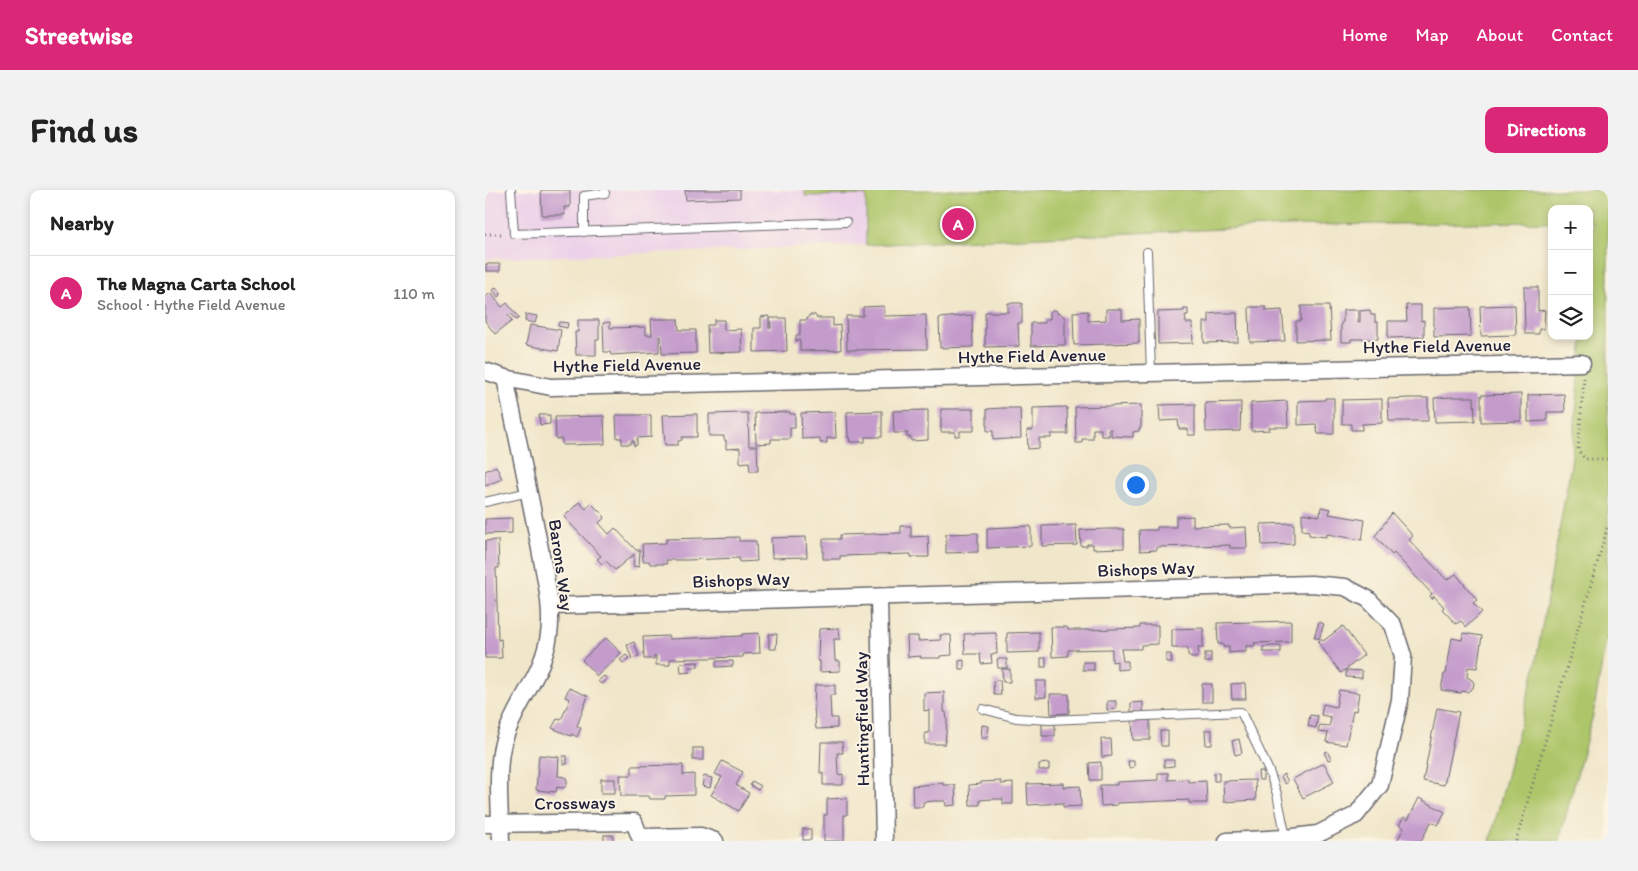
<!DOCTYPE html>
<html lang="en">
<head>
<meta charset="utf-8">
<style>
	body { margin:0; font-family:Itim,sans-serif; background:#f2f2f2; color:#222 }
	.controls { position:absolute; right:15px; top:15px; display:grid; overflow:hidden; border-radius:10px; box-shadow:0 2px 8px #0003 }
	.controls button { width:45px; height:45px; display:grid; place-items:center; padding:0; border:0; border-bottom:1px solid #e0e0e0; background:#fff; color:#222; font:25px sans-serif }
	.you { position:absolute; left:650px; top:294px; width:18px; height:18px; margin:-12px; border:4px solid #fff; border-radius:50%; background:#1a73e8; box-shadow:0 0 0 8px #1a73e833 }
	.badge { display:grid; place-items:center; width:32px; height:32px; border-radius:50%; background:#db2777; color:#fff; font-size:16px; font-weight:700 }
	.pin { position:absolute; translate:-50% -50%; border:2px solid #fff; box-shadow:0 1px 5px #0006 }
	.list { margin:0; padding:0; list-style:none }
	h2 { display:flex; justify-content:space-between; align-items:center; height:65px; margin:0; padding:0 20px; font-size:21px }
	h2 small { font-size:16px; font-weight:400; color:#767676 }
	.list li { display:grid; grid-template-columns:32px 1fr auto; gap:15px; align-items:center; box-sizing:border-box; height:75px; padding:0 20px; border-top:1px solid #e0e0e0 }
	.list b { display:block; font-size:19px; white-space:nowrap }
	.list p { margin:0; font-size:16px; white-space:nowrap; color:#767676 }
	.list em { font-size:16px; font-style:normal; color:#767676 }
	.icon { flex:none; width:28px; height:28px; fill:none; stroke:currentColor; stroke-width:2; stroke-linecap:round; stroke-linejoin:round }
	.map { position:relative; flex:none; width:1123px; height:651px; overflow:hidden; border-radius:10px }
	header { display:flex; align-items:center; gap:30px; box-sizing:border-box; height:70px; padding:0 25px; background:#db2777; color:#fff }
	header strong { font-size:24px }
	nav { display:flex; gap:28px; margin-inline-start:auto; font-size:18px }
	.intro { display:flex; align-items:center; justify-content:space-between; box-sizing:border-box; height:120px; padding:0 30px }
	h1 { margin:0; font-size:35px }
	.button { padding:12px 22px; border-radius:10px; background:#db2777; color:#fff; font-size:18px; font-weight:700 }
	main { display:flex; gap:30px; padding:0 30px }
	aside { flex:1; background:#fff; border-radius:10px; box-shadow:0 2px 8px #0003 }
	.map>svg:first-child { display:block }
</style>
</head>
<body>
<header>
<strong>Streetwise</strong>
<nav><a>Home</a><a>Map</a><a>About</a><a>Contact</a></nav>
</header>
<div class="intro"><h1>Find us</h1><a class="button">Directions</a></div>
<main>
<aside>
<h2>Nearby<small></small></h2>
<ul class="list">
<li><span class="badge">A</span><div><b>The Magna Carta School</b><p>School · Hythe Field Avenue</p></div><em>110 m</em></li>
</ul>
</aside>
<div class="map">
<svg width="1123" height="651" viewBox="0 0 1123 651">
	<rect width="100%" height="100%" fill="#fcf5e5"/>
	<filter id="ink" filterUnits="userSpaceOnUse"><feTurbulence type="fractalNoise" baseFrequency=".02" numOctaves="2"/><feDisplacementMap in="SourceGraphic" scale="10" xChannelSelector="R" yChannelSelector="G"/><feConvolveMatrix kernelMatrix="1 2 1 2 8 2 1 2 1" color-interpolation-filters="sRGB"/></filter>
	<filter id="wash" filterUnits="userSpaceOnUse"><feTurbulence type="fractalNoise" baseFrequency=".0096" numOctaves="4" result="noise"/><feDisplacementMap in="SourceGraphic" scale="20" xChannelSelector="R" yChannelSelector="G"/><feGaussianBlur stdDeviation="1.12" result="paint"/><feColorMatrix in="noise" values="0 0 0 0 0 0 0 0 0 0 0 0 0 0 0 0 0 1.4 0 .05"/><feComposite in="paint" operator="in"/></filter>
	<g filter="url(#wash)">
		<rect width="100%" height="100%" fill="#f0e6c9"/>
		<!-- built -->
		<path fill="#ecd1e9" d="M0 0H1109L1104 32V19H1067V32L827 35 381 55 0 69Z"/>
		<!-- green -->
		<path fill="#aec66b" stroke="#687453" d="M320 0H1123V439L1108 525 1074 651H1005L1049 482 1086 274 1098 146H1104V72L1108 32H1104V19H1067V32L827 35 381 55V5L320 6Z"/>
		<g id="blocks">
			<!-- building -->
			<g fill="#c49ccc">
				<path d="M56 0H85V17H79L80 25H57Z"/>
				<path d="M200 0H255V8L201 10Z"/>
				<rect x="1" y="74" width="14" height="7"/>
				<path d="M11 97 16 104 13 107 8 100Z"/>
				<path d="M1039 97H1053V121L1060 120 1059 139H1054V144H1040Z"/>
				<path d="M6 103 17 117 22 113 34 128 31 130 25 123 23 125 27 131 10 144 0 131V107Z"/>
				<path d="M523 113H537V133H533L534 156 500 157V122H523Z"/>
				<path d="M921 115H936V131L939 130V147L903 148V131H922Z"/>
				<path d="M1030 115 1031 145 996 146 995 116Z"/>
				<path d="M399 116V126L441 125 442 159 362 160 361 126H378V117Z"/>
				<path d="M816 116H844L846 150 811 151V131H816Z"/>
				<path d="M764 117H781V121L797 120 800 151 765 152Z"/>
				<path d="M985 117 986 146 949 147V118Z"/>
				<path d="M621 119H637V130L654 129V153L589 155 588 122 603 121V131L621 130Z"/>
				<path d="M699 119H703V125H700L701 133H707L708 153 673 154V122L699 121Z"/>
				<path d="M567 120H571L573 124H576L580 128V155L546 156V133H560V129H565V122Z"/>
				<path d="M858 120H873V132H875V121L885 120 886 125H890V132H893V149H866V152H856V133L858 132Z"/>
				<path d="M735 123H752L753 152 719 153V132H724V124Z"/>
				<path d="M41 124 52 126 50 133 40 131Z"/>
				<path d="M324 125H330L332 128H348V136L355 135 356 160 315 161V150L311 151V145H315V130H322Z"/>
				<path d="M487 125 488 157 455 158 454 128Z"/>
				<path d="M284 126V138H286L285 128H301L302 161 269 162V138H276V127Z"/>
				<path d="M166 129H193L194 140H211V163L177 164 176 146H174V162L126 165 125 162H119L118 133 125 132V138L161 137V145H167Z"/>
				<path d="M93 130H114V150H111V165H91L90 142H93Z"/>
				<path d="M229 130H239V140L256 139 257 162 223 163 222 135H229Z"/>
				<path d="M74 132 83 133 82 138 73 136Z"/>
				<path d="M45 135 76 140 73 161 41 155Z"/>
				<path d="M1036 204V231L996 232V205Z"/>
				<path d="M1079 204 1080 222H1062V231L1043 232V205Z"/>
				<path d="M969 207H989L990 231 950 232 949 208Z"/>
				<path d="M840 208H849V244H833L831 234 813 235V211L840 210Z"/>
				<path d="M923 208H943V231H904L903 209Z"/>
				<path d="M897 209V233L877 234V240H866V234H857V210Z"/>
				<path d="M802 211 803 237H784L785 240 766 241V213Z"/>
				<path d="M756 212 755 241 721 242 720 213Z"/>
				<path d="M710 214V245H703V239H694L693 230 675 231 674 215Z"/>
				<path d="M656 215V238H654V241L648 242V247L626 246V239H623L624 246H616V239H608V249H597V253H591L590 217Z"/>
				<path d="M582 217 583 244H566V248H554V258L543 259 542 240H548V218Z"/>
				<path d="M518 218H535L536 248 508 250V241H502V219Z"/>
				<path d="M456 219H489V241H475V245L472 246H470V242H456Z"/>
				<path d="M443 220V250L426 251V247H421L423 243H409L408 221Z"/>
				<path d="M397 221V247H380V252H365L364 247 363 248 362 222Z"/>
				<path d="M305 222V224H310V238H305V249H286V253L271 254 270 223Z"/>
				<path d="M350 222 351 248H342V253H335V248L317 249 316 223Z"/>
				<path d="M258 223H263L264 256H272L273 281H265L264 272 255 273V258L241 259V250H239V246H224V224Z"/>
				<path d="M212 224V247H197V250L193 251V255H180L178 225Z"/>
				<path d="M54 225H65V234L55 235Z"/>
				<path d="M131 225H166V247L152 248V255L149 256V251H146V254H137V248H132Z"/>
				<path d="M119 226 120 254 77 255V249H71L70 227Z"/>
				<path d="M11 276 17 289 0 296V281Z"/>
				<path d="M94 312 101 319 106 313 120 327 114 333 124 344 130 338 151 360H155L154 377 148 376 149 364 130 380 121 371 117 374 112 369 116 366 79 327Z"/>
				<path d="M836 317 846 319 844 324 880 330 877 350 842 344 841 347 824 345V341L817 340V323L835 326Z"/>
				<path d="M907 323 928 346 924 350 962 390 971 384 992 410 988 413 997 422 981 437 976 431 971 434 957 419 959 417 949 406 947 409 945 406 947 404 909 363 907 365 890 346Z"/>
				<path d="M708 326V336L744 335V338L761 337 762 358H745V355L708 356 672 357V360L655 361 654 340H672V337H691V327Z"/>
				<path d="M27 328V343L0 344V329Z"/>
				<path d="M809 333V354L777 355 776 334Z"/>
				<path d="M591 335 592 355 557 356V336Z"/>
				<path d="M416 336H426V347L443 346 444 367H426V364L355 366V369H338V349H355V345L416 343Z"/>
				<path d="M546 336V356L502 358V338Z"/>
				<path d="M623 339H639V358L608 359V354H602V356H596L595 340Z"/>
				<path d="M493 343V362L461 363V344Z"/>
				<path d="M254 347V351H271L272 371 255 372 254 368 202 370H181L182 374H165L164 371H158L157 354 181 353V349Z"/>
				<path d="M321 347 322 367 287 368 286 348Z"/>
				<path d="M13 350 14 378H11L13 450 16 449 17 468H0V351Z"/>
				<path d="M806 431V452L769 453 770 456H761V462H753L744 463V457H738V454H733L732 433Z"/>
				<path d="M834 432 839 434 834 449 829 447Z"/>
				<path d="M655 435H673V454L656 455V459H636L638 471H643V479L632 480V471L627 472V459L583 460V466L567 467 566 437H582L583 440H601L655 438Z"/>
				<path d="M858 436 879 465 856 483 833 452 836 449 838 451Z"/>
				<path d="M354 438 355 449H349L350 471H355V481L335 482V471H333L334 439Z"/>
				<path d="M718 438V458H713L714 464 711 468H707L703 465V458H687V439Z"/>
				<path d="M554 442V462L522 463V443Z"/>
				<path d="M274 443 275 463 258 464V467L185 469V475H171V466H169V469H159L158 447 184 446V449L257 446V444Z"/>
				<path d="M511 443 512 464H506L507 473 496 474 495 464H480L479 444Z"/>
				<path d="M978 443 997 446 992 478 983 477 982 487 987 490 989 493 988 498 982 502 977 501 976 503 956 500 959 484H961L967 448 977 450Z"/>
				<path d="M284 444H292L291 459H284Z"/>
				<path d="M455 445H466L467 465 455 466V468H435L436 466 423 467 422 446H433V451L456 450Z"/>
				<path d="M121 448 136 463 112 486 97 470Z"/>
				<path d="M149 452 154 466 147 469 142 455Z"/>
				<path d="M787 456H796V462H778V457Z"/>
				<rect x="720" y="463" width="6" height="9"/>
				<path d="M681 464H686L687 472H681Z"/>
				<path d="M141 465 144 468 138 473 135 470Z"/>
				<rect x="556" y="468" width="5" height="9"/>
				<path d="M512 469H522V478H513Z"/>
				<path d="M479 470V479H474V471Z"/>
				<path d="M231 471H248V476L231 477Z"/>
				<path d="M213 472V477H204L205 482 196 483 195 473Z"/>
				<rect x="598" y="472" width="11" height="8"/>
				<path d="M517 479H525V492H518Z"/>
				<path d="M861 480 877 481V488L861 487Z"/>
				<path d="M119 486 122 489 116 494 113 491Z"/>
				<path d="M515 490 516 505H509L508 491Z"/>
				<path d="M551 491H561V507L551 508Z"/>
				<path d="M760 493 761 509H747L746 494Z"/>
				<rect x="717" y="494" width="10" height="18"/>
				<path d="M330 495H350V505H345L346 528H352V538L331 539 329 518Z"/>
				<path d="M84 498 103 506 92 536 96 538 92 547 87 544 86 546 67 538 72 529 76 530 85 509 80 507Z"/>
				<path d="M854 500 874 503 871 521 868 520 861 555 841 552 843 543 833 542 835 535 844 536 845 533 846 527 836 525 838 514 851 517Z"/>
				<path d="M459 502V522H461L462 531 460 554H440V543H444V520L439 521V503Z"/>
				<path d="M565 504H584V523L566 524Z"/>
				<path d="M622 511H631V519L622 520Z"/>
				<path d="M658 512V522H646V513Z"/>
				<path d="M952 518 974 522 959 595 938 591Z"/>
				<path d="M825 525 833 526 831 538 823 536Z"/>
				<path d="M665 529V550H648L647 530Z"/>
				<path d="M570 533V546H557V534Z"/>
				<path d="M497 535 504 536 502 548H496Z"/>
				<path d="M720 540H727V555H721Z"/>
				<path d="M675 541H683V556H676Z"/>
				<path d="M616 549H626L627 566 617 567Z"/>
				<path d="M754 549 757 563 750 565 747 551Z"/>
				<path d="M336 552H357L358 563H352L353 585 358 584V595H338V583H335Z"/>
				<rect x="208" y="558" width="10" height="12"/>
				<path d="M842 561 846 569 843 570 839 563Z"/>
				<path d="M54 565 74 567 73 586 80 587 82 590V595L79 598 72 597 71 602 51 600Z"/>
				<rect x="78" y="566" width="4" height="8"/>
				<path d="M679 570H689V576L679 577Z"/>
				<path d="M237 571 258 582 251 595 264 603 254 621 226 605 237 587 230 584Z"/>
				<path d="M643 571H649V577L644 578Z"/>
				<path d="M616 572V590H605L604 573Z"/>
				<path d="M564 573V580H554V574Z"/>
				<path d="M839 573 849 592 818 608 808 589Z"/>
				<path d="M198 575V585L209 584V605L180 606V609H165L164 606H136L135 585H147V576Z"/>
				<path d="M773 581H778V590H774Z"/>
				<path d="M734 582V591H729V583Z"/>
				<path d="M673 583H683V590L703 589V592L721 591 722 613H704V610L632 613V615L616 616 615 595H632V592L673 590Z"/>
				<path d="M799 584 803 592 800 594 796 586Z"/>
				<path d="M219 586 227 588 225 598 217 596Z"/>
				<rect x="116" y="589" width="14" height="14"/>
				<path d="M770 590 771 610 739 612 738 591Z"/>
				<path d="M267 591 276 596 273 600 265 595Z"/>
				<path d="M516 591V594L528 593V614H518V609H507L495 610V615H485L484 595 496 594V592Z"/>
				<path d="M458 593V595H470L471 615 461 616 460 611H449L438 612V617H428L427 596Z"/>
				<path d="M578 593V597L595 596 596 616 578 617V613L543 615 542 594Z"/>
				<path d="M362 608V625H359V651H339V625H342V609Z"/>
				<path d="M934 608 960 622 953 635 946 632 936 651H912L919 638 914 635 919 627 923 630Z"/>
				<rect x="318" y="639" width="8" height="11"/>
				<rect x="119" y="645" width="9" height="6"/>
			</g>
		</g>
	</g>
	<g filter="url(#ink)">
		<use href="#blocks" fill-opacity="0" stroke="#6a676d" stroke-width="1"/>
		<g fill="none" stroke-linecap="round" stroke-linejoin="round">
			<defs>
				<g id="lane">
					<path d="M26 0 29 44 361 32"/>
					<path d="M99 42V6L120 3"/>
					<path d="M662 62 666 183"/>
					<path d="M0 312 44 302"/>
					<path d="M498 519 531 528 564 530 756 522 784 581 792 604 801 648"/>
				</g>
				<g id="street">
					<path d="M0 181 20 188 66 197 1097 173"/>
					<path d="M394 407 399 651"/>
					<path d="M65 416 826 394 860 397 883 409 908 435 918 466 915 510 895 595 871 625 833 644 801 648 742 651"/>
					<path d="M0 634 149 632 155 647 216 646 230 651"/>
					<path d="M16 651C15 623 11 579 18 553 29 515 58 486 64 445 68 417 60 387 55 359 44 302 32 245 20 188"/>
				</g>
			</defs>
			<!-- lane casing -->
			<use href="#lane" stroke="#6a676d" stroke-width="10"/>
			<!-- street casing -->
			<use href="#street" stroke="#6a676d" stroke-width="19"/>
			<!-- path -->
			<g stroke="#6a676d" stroke-width="3" stroke-dasharray="1 4" stroke-linecap="butt">
				<path d="M0 44H17"/>
				<path d="M1099 188 1093 260 1100 269H1123"/>
				<path d="M1031 651 1123 336"/>
			</g>
			<!-- lane -->
			<use href="#lane" stroke="#fff" stroke-width="8"/>
			<!-- street -->
			<use href="#street" stroke="#fff" stroke-width="16"/>
		</g>
	</g>
	<g text-anchor="middle" stroke-width="4" stroke-linejoin="round" paint-order="stroke">
		<!-- street labels -->
		<g font-size="18" fill="#22223b" stroke="#fcf5e5">
			<text transform="translate(952 156) rotate(-1)" y="6">Hythe Field Avenue</text>
			<text transform="translate(547 166) rotate(-1)" y="6">Hythe Field Avenue</text>
			<text transform="translate(142 175) rotate(-1)" y="6">Hythe Field Avenue</text>
			<text transform="translate(76 375) rotate(82)" y="6">Barons Way</text>
			<text transform="translate(661 379) rotate(-2)" y="6">Bishops Way</text>
			<text transform="translate(256 390) rotate(-2)" y="6">Bishops Way</text>
			<text transform="translate(377 529) rotate(-91)" y="6">Huntingfield Way</text>
			<text transform="translate(90 613) rotate(-1)" y="6">Crossways</text>
		</g>
	</g>
</svg>
<div class="controls">
<button>+</button>
<button>−</button>
<button><svg class="icon" aria-label="layers" viewBox="0 0 24 24"><path d="M12 4l9 5-9 5-9-5zM3 14l9 5 9-5"/></svg></button>
</div>
<div class="you"></div>
<div class="pin badge" style="left:473px;top:34px">A</div>
</div>
</main>
</body>
</html>
